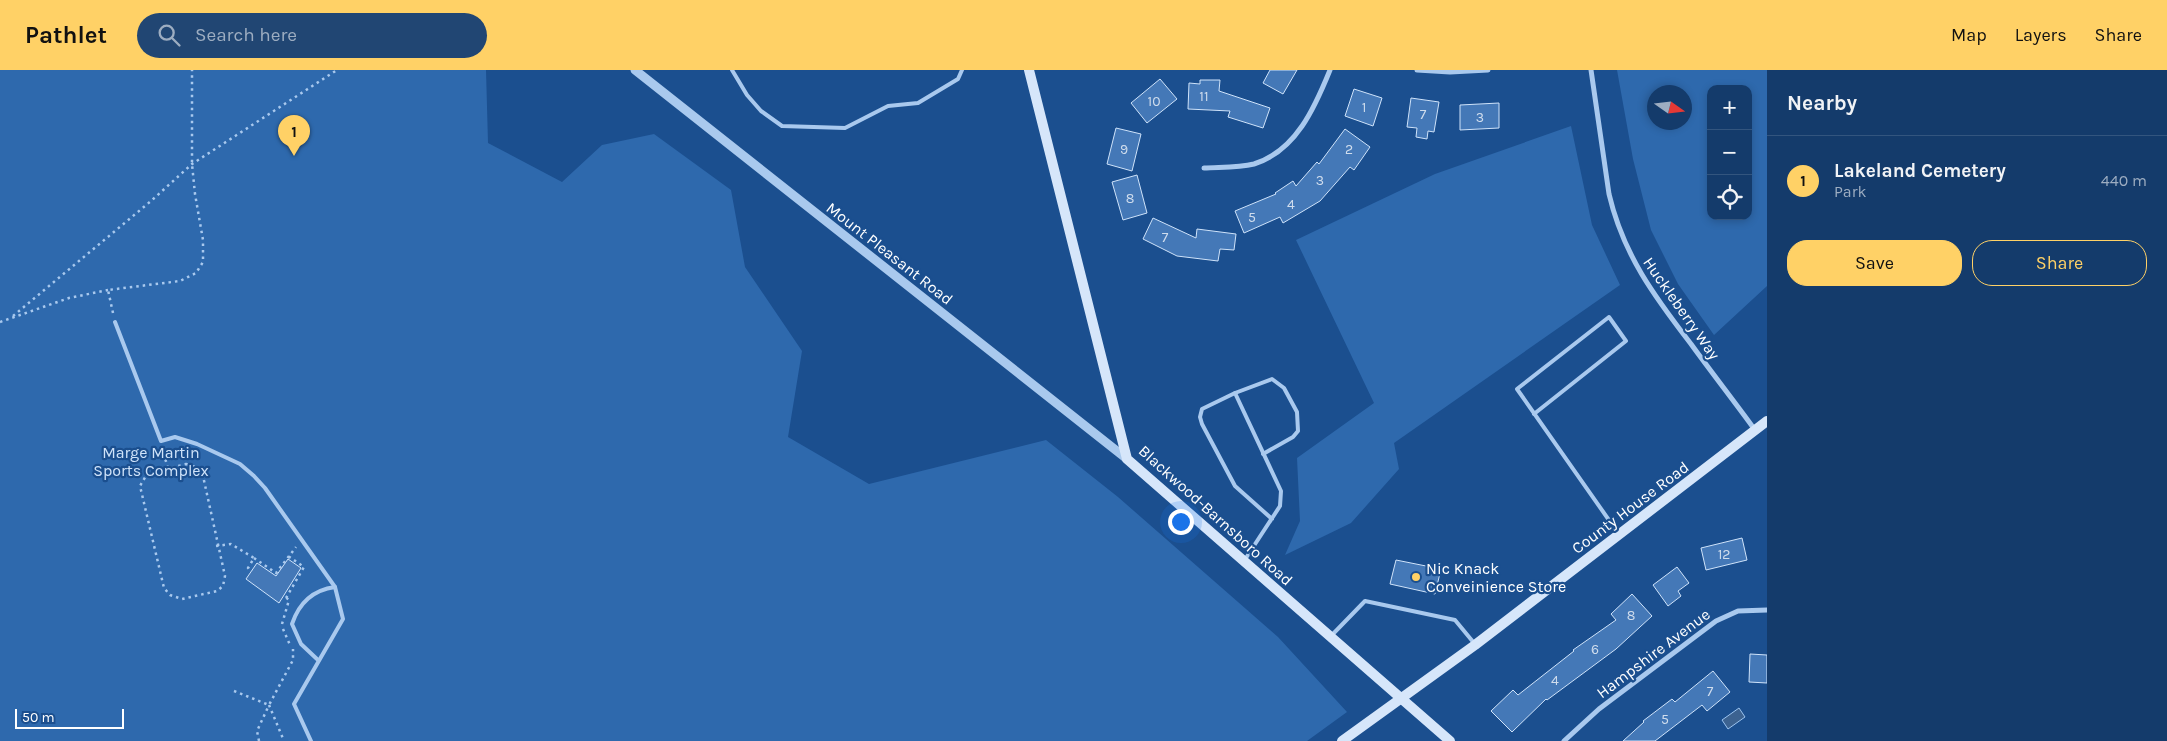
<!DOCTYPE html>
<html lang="en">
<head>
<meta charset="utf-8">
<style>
	body { margin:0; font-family:Karla,sans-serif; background:#214673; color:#f1f3f6 }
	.controls { position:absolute; right:15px; top:15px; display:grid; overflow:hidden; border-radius:10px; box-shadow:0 2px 8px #0003 }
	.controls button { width:45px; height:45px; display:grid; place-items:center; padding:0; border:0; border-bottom:1px solid #33557e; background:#143b6b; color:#f1f3f6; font:25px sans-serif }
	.compass { position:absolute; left:1647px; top:15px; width:45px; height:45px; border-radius:50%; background:#143b6b; box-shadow:0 2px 8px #0003; rotate:104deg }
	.scale { position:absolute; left:15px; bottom:12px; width:109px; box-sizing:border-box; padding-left:5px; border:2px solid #fff; border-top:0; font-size:14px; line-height:18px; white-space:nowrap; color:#fff; -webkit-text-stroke:4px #1b4f8f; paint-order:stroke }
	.you { position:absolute; left:1180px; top:451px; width:18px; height:18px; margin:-12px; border:4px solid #fff; border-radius:50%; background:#1a73e8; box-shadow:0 0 0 8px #1a73e833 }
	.badge { display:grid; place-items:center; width:32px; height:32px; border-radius:50%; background:#ffd166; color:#111; font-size:16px; font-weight:700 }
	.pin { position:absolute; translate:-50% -41px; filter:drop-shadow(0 1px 2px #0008) }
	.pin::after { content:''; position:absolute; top:26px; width:18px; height:15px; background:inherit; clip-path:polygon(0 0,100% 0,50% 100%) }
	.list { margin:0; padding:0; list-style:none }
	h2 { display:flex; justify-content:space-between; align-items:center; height:65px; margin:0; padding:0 20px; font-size:21px }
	h2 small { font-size:16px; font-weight:400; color:#9dadc1 }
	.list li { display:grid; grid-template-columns:32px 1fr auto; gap:15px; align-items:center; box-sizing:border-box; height:90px; padding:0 20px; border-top:1px solid #33557e }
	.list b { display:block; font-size:19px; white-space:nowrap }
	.list p { margin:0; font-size:16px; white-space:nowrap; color:#9dadc1 }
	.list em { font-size:16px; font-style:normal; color:#9dadc1 }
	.actions { display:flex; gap:10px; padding:15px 20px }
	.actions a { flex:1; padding:11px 0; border:1px solid #ffd166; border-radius:20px; text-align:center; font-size:18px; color:#ffd166 }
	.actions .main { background:#ffd166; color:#111 }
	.icon { flex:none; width:28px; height:28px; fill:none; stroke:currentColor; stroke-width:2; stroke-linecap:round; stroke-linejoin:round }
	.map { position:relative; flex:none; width:1767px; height:671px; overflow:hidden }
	header { display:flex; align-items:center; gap:30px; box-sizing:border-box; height:70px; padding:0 25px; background:#ffd166; color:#111 }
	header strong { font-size:24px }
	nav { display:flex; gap:28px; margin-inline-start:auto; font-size:18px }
	.search { width:350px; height:45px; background:#214673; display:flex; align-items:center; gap:12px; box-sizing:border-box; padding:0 18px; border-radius:28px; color:#9dadc1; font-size:19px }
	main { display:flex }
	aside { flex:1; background:#143b6b }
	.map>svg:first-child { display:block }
</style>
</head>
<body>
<header>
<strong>Pathlet</strong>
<div class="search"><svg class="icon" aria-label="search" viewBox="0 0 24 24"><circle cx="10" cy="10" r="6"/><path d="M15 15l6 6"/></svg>Search here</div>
<nav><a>Map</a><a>Layers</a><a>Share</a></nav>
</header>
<main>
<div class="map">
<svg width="1767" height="671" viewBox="0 0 1767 671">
	<rect width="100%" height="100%" fill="#1b4f8f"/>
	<!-- green -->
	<g fill="#2e69ad" fill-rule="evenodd">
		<path d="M0 0H486L488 73 562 112 602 75 654 64 731 120 745 197 802 281 788 367 869 414 1046 370 1118 427 1278 567 1347 642 1307 671H0Z"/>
		<path d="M1617 0H1767V216L1714 265 1678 214 1651 160 1633 89ZM1711 19H1748V146H1711ZM1654 22H1684V52H1654Z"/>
		<path d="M1571 56 1592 155 1620 215 1394 373 1399 399 1351 453 1285 485 1300 451 1297 388 1374 333 1296 170 1435 104Z"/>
	</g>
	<!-- water -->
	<path fill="#3c6290" stroke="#9cc4f0" d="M1739 638 1745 647 1728 659 1722 650Z"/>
	<!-- building -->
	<g fill="#4478b7" stroke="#cfe3fa">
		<path d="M1270 0H1297L1283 24 1263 13Z"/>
		<path d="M1160 9 1177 29 1147 53 1131 33Z"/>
		<path d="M1200 10H1220L1219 21 1270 38 1263 58 1228 47 1230 41 1188 39 1189 13 1200 14Z"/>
		<path d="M1354 19 1382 28 1373 56 1345 46Z"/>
		<path d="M1411 28 1439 32 1434 62 1428 61 1427 69 1416 67 1417 58 1407 57Z"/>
		<path d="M1499 33V58L1460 60V35Z"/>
		<path d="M1116 58 1141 64 1132 101 1107 94Z"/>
		<path d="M1345 59 1370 77 1354 100 1350 97 1320 131 1283 153 1280 147 1244 163 1235 141 1276 124 1275 123 1293 111 1296 116 1317 92 1319 94Z"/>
		<path d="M1137 105 1147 143 1123 150 1112 112Z"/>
		<path d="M1153 148 1196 168 1197 159 1236 164 1234 180 1220 179 1218 191 1177 186 1143 169Z"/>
		<path d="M1742 468 1747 490 1706 500 1701 478Z"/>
		<path d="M288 489 301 498 279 533 246 509 257 493 276 506Z"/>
		<path d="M1396 490 1441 499 1435 524 1390 514Z"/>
		<path d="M1677 497 1689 513 1678 521 1681 526 1668 536 1653 515Z"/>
		<path d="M1632 524 1652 546 1616 579 1547 630 1546 629 1512 662 1491 641 1513 620 1518 625 1574 581 1573 580 1616 550 1611 544Z"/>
		<path d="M1750 584 1767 585V613L1749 612Z"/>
		<path d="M1713 601 1730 622 1707 641 1702 635 1655 671H1623L1644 652 1643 651 1672 629 1675 632Z"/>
	</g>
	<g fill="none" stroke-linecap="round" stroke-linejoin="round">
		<!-- path -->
		<g stroke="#a9c9ee" stroke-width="2.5" stroke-dasharray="2.5 4" stroke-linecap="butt">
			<path d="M113 243 108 220 180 211 196 203 203 192V170L195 124 192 94V0"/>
			<path d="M13 246 151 131 192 94 337 0"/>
			<path d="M0 252 69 228 108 220"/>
			<path d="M186 394 196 397 203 406 225 506 223 516 217 521 182 529 170 525 164 518 140 416 147 404Z"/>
			<path d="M168 398 164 385 173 382 187 381"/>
			<path d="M216 476 231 474 254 488 248 498 252 501"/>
			<path d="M254 488 276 503 296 477"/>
			<path d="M286 528 304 497 288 486"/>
			<path d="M282 554 289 530 284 526"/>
			<path d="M283 559 290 575"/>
			<path d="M234 621 269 635 293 590V579"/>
			<path d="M269 635 284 671"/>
			<path d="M259 671 257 661 269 635"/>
		</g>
		<!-- service -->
		<g stroke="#a9c9ee" stroke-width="4">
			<path d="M732 0 747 25 761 41 782 56 845 58 888 36 918 33 958 9 962 0"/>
			<path d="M115 252 161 371 175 367 197 374 240 394 254 406 265 418 335 517 343 549 294 634 311 671"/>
			<path d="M1235 323 1272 309 1284 318 1297 342 1298 361 1293 367 1263 384"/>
			<path d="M1534 344 1626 271 1609 247 1517 319 1618 463"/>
			<path d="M1244 491 1280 436 1281 421 1235 323 1202 339 1200 347 1202 354 1235 416 1272 449"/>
			<path d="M1331 566 1365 531 1455 550 1474 573"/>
			<path d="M318 590 301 574 292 554C299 533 313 520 335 517"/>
		</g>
		<!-- minor -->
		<g stroke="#a9c9ee" stroke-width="5">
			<path d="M1417 0 1450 2 1488 0"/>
			<path d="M1591 0 1609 124C1623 184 1654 226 1691 274 1712 303 1734 331 1755 360"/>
			<path d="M1204 98C1221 97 1238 98 1254 94 1296 81 1315 37 1330 0"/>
			<path d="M1564 671 1599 639 1716 551 1738 541 1767 540"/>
		</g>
		<!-- tertiary -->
		<path stroke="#a9c9ee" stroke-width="9" d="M635 0 1127 389"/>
		<!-- secondary -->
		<g stroke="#d6e6fa" stroke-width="10">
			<path d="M1029 0 1127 389 1450 671"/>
			<path d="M1342 671 1475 575 1767 351"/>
		</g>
	</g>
	<!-- markers -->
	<circle fill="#ffd166" stroke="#1b4f8f" stroke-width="2" cx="1416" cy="507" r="5"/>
	<g text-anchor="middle" stroke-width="4.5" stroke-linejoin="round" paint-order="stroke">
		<!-- number labels -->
		<g font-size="14" fill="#d0dded">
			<text x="1204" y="31">11</text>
			<text x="1154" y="36">10</text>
			<text x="1364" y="42">1</text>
			<text x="1423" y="49">7</text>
			<text x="1480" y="52">3</text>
			<text x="1124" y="84">9</text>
			<text x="1349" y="84">2</text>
			<text x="1320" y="115">3</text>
			<text x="1130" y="133">8</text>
			<text x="1291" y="139">4</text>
			<text x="1252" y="152">5</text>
			<text x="1165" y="172">7</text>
			<text x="1724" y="489">12</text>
			<text x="1631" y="550">8</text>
			<text x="1595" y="584">6</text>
			<text x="1555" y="615">4</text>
			<text x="1710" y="626">7</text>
			<text x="1665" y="654">5</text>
		</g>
		<!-- street labels -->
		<g font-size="16" fill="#fff" stroke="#1b4f8f">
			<text transform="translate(890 183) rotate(38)" y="6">Mount Pleasant Road</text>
			<text transform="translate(1682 238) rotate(55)" y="6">Huckleberry Way</text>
			<text transform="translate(1630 437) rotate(-37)" y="6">County House Road</text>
			<text transform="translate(1216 445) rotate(42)" y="6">Blackwood-Barnsboro Road</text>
			<text transform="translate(1653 583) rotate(-37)" y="6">Hampshire Avenue</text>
		</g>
		<!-- park labels -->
		<g font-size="16" fill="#cfe3fa" stroke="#1b4f8f">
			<text x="151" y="388">Marge Martin<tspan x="151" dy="18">Sports Complex</tspan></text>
		</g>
		<!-- poi labels -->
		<g font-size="16" fill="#fff" stroke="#1b4f8f" text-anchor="start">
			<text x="1426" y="504">Nic Knack<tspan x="1426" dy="18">Conveinience Store</tspan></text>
		</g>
	</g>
</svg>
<div class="controls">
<button>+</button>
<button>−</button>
<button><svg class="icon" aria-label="locate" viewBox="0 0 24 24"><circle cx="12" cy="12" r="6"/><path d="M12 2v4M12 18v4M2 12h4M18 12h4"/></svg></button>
</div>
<svg class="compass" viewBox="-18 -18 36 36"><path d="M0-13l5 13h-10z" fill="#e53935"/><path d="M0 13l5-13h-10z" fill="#9dadc1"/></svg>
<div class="scale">50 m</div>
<div class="you"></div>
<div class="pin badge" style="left:294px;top:86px">1</div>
</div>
<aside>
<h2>Nearby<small></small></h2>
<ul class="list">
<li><span class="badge">1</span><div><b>Lakeland Cemetery</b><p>Park</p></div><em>440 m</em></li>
</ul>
<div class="actions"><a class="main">Save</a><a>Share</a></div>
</aside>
</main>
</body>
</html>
